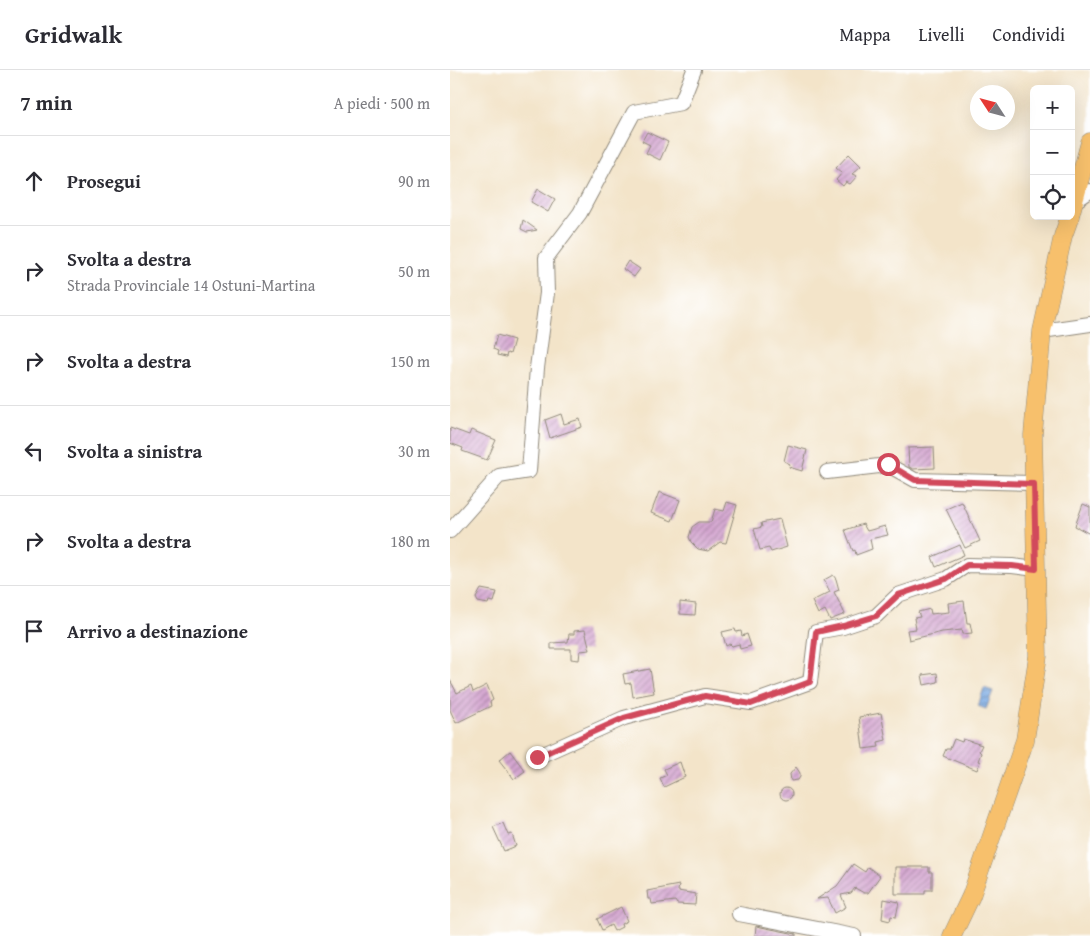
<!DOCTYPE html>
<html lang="it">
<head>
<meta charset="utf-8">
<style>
	body { margin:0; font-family:"Gentium Book Plus",serif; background:#f7f7f7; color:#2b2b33 }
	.controls { position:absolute; right:15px; top:15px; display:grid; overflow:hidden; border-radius:8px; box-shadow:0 5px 20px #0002 }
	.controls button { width:45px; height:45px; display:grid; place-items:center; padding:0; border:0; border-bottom:1px solid #e1e1e2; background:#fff; color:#2b2b33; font:25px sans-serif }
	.compass { position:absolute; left:520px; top:15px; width:45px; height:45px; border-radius:50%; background:#fff; box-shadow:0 5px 20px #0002; rotate:306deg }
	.stop { position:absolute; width:15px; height:15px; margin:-11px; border:4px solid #d1495b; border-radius:50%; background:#fff }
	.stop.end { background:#d1495b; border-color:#fff; box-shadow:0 1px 5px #0008 }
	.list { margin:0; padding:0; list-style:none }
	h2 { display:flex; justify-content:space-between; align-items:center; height:65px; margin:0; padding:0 20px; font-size:21px }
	h2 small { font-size:16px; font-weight:400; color:#7c7c81 }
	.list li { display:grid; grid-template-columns:32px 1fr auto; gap:15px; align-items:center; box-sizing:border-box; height:90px; padding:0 20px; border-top:1px solid #e1e1e2 }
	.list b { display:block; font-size:19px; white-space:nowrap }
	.list p { margin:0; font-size:16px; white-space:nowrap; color:#7c7c81 }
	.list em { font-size:16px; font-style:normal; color:#7c7c81 }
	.icon { flex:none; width:28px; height:28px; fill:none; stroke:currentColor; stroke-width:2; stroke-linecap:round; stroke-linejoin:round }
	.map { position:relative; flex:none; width:640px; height:866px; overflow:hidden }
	header { display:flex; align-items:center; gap:30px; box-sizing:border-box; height:70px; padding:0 25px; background:#fff; border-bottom:1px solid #e1e1e2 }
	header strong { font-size:24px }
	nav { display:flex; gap:28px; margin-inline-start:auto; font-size:18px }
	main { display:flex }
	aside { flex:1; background:#fff }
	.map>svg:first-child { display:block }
</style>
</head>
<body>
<header>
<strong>Gridwalk</strong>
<nav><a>Mappa</a><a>Livelli</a><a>Condividi</a></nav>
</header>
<main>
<aside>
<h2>7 min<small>A piedi · 500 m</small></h2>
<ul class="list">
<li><svg class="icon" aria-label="ahead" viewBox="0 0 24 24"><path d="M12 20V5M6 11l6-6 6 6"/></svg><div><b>Prosegui</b></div><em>90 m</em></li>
<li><svg class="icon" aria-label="right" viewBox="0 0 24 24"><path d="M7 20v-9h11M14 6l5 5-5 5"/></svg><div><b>Svolta a destra</b><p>Strada Provinciale 14 Ostuni-Martina</p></div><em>50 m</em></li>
<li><svg class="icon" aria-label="right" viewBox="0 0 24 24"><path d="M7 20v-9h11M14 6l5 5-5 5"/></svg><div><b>Svolta a destra</b></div><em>150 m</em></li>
<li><svg class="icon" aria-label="left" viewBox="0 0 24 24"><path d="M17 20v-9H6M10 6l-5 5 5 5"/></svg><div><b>Svolta a sinistra</b></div><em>30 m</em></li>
<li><svg class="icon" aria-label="right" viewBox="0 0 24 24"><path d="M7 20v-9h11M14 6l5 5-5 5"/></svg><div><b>Svolta a destra</b></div><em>180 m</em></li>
<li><svg class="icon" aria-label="arrive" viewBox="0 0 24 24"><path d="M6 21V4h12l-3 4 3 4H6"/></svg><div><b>Arrivo a destinazione</b></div></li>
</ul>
</aside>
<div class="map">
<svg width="640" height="866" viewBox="0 0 640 866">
	<defs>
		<pattern id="water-rules" width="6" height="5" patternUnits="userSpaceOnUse" patternTransform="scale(1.25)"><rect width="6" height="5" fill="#78a8e2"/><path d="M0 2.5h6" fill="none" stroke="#6389b7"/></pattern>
		<pattern id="building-hatch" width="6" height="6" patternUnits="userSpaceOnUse" patternTransform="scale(1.25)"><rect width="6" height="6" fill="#d4a6d0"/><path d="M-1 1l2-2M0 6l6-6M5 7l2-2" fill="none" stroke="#ac87a9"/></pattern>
	</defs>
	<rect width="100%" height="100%" fill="#fff"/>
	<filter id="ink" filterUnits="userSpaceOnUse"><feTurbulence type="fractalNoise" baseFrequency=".02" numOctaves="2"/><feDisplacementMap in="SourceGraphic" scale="10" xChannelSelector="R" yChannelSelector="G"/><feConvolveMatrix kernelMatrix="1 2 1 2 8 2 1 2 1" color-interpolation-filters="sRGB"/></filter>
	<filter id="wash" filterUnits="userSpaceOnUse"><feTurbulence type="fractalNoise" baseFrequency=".0096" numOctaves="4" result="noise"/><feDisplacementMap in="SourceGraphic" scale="20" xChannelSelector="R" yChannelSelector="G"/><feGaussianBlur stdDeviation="1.12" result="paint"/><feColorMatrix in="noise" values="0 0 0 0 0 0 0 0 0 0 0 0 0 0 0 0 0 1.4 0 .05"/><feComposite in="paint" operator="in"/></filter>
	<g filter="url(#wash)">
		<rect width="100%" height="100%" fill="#f3e4c9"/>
		<!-- water -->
		<path fill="url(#water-rules)" stroke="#526a86" d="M534 618 543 621 536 639 528 636Z"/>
		<g id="blocks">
			<!-- building -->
			<g fill="url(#building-hatch)">
				<path d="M197 62 218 72 210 90 196 83 200 75 192 71Z"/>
				<path d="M399 84 411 96 402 104 407 106 400 114 396 112 393 116 386 110 392 103 386 98Z"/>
				<path d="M88 119 105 129 98 142 81 132Z"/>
				<path d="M73 150 87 160 77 162 71 159Z"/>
				<path d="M178 191 190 199 184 207 173 199Z"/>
				<path d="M47 265 64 270 60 284 57 283 56 287 47 285 48 281 43 279Z"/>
				<path d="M111 344 114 354 130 349 132 357 100 368 95 350Z"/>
				<path d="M0 358 19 365 21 360 46 370 37 390 12 381 13 378 0 373Z"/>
				<path d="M338 375 357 380 352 401 339 397 340 394 334 391Z"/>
				<path d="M484 377 485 398 463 399 459 397 458 378Z"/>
				<path d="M209 422 230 430 222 451 201 443Z"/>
				<path d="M277 432 287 435 276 473 270 472 258 481 248 479 241 472 239 467 242 457 249 452H261L265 439 274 441Z"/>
				<path d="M512 432 530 471 515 478 496 439Z"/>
				<path d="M633 434 640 437V464L625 456Z"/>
				<path d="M330 449 337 477 321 482 319 478 310 480 304 459 312 457 311 453Z"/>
				<path d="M413 454 417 461 435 456 438 465 420 469 422 479 406 485 405 480 403 481 395 460Z"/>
				<path d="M510 475 514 485 486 497 482 487Z"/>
				<path d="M383 505 386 509 389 520 384 522 395 544 380 550 375 540 368 544 362 531 380 522 374 510Z"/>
				<path d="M31 519 47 522 44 532 39 531 38 534 28 532 26 528Z"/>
				<path d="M514 531 517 553H520L522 563 513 564 512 560 492 562 459 570 457 560 466 559 464 548 470 547 468 542 480 539 481 544 499 542 498 533Z"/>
				<path d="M230 532 246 534 245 545 230 544Z"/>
				<path d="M285 559 286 562 291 561 292 566 297 564 301 576 290 579 289 574 282 576 280 574 276 576 272 562Z"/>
				<path d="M135 560 140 580 130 581 129 590 121 589V579H101V573L118 572 119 564H124V561Z"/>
				<path d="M200 599 204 623 183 627 181 613 175 614 173 604Z"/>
				<path d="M487 603 488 612 474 615 472 605Z"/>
				<path d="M0 610 7 623 21 616 23 622 37 615 43 630 40 632 41 636 6 653 0 640Z"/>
				<path d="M431 643 436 670 428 672 429 677 413 679 409 647Z"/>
				<path d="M504 669 512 672 513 669 532 675 529 681 531 683 528 691 530 692 527 700 493 686 496 679H500Z"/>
				<path d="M60 681 75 701 64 709 49 690Z"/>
				<path d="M230 692 235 707 214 717 210 708 217 705 214 699Z"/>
				<path d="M346 697 350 703V707L348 710 341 711 340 704Z"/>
				<circle cx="336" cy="724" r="6"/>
				<path d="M53 753 58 765 62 764 66 776 54 781 43 757Z"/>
				<path d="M403 794 415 802 418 797 430 806 418 823H414L405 818 401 823 391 825 396 837 385 843 378 828 367 829 387 816Z"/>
				<path d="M445 797H479V802H482V820H475V824H445Z"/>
				<path d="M229 815 228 821 246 824 245 835 227 834 225 831 202 834 201 829H198L197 821Z"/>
				<path d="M434 829 449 832 446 847 441 846 440 851 432 849Z"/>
				<path d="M171 837 177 851 171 854 172 857 164 861 161 855 152 860 147 849Z"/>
				<path d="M306 856 346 864V866H305Z"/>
			</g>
		</g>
	</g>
	<g filter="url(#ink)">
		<use href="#blocks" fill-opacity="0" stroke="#8f887a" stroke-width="1"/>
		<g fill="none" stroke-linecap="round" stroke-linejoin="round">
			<defs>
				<g id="minor">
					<path d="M625 131 640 121"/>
					<path d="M592 261 640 254"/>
					<path d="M377 402 438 395 465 410 584 413"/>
					<path d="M0 461 49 406 79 401 87 298 97 223 96 188 130 143 184 42 231 33 244 0"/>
					<path d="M87 687 174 648 255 626 301 633 360 612 366 562 393 557 426 546 448 525 496 509 517 495 562 496 586 499"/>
					<path d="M289 844 404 866"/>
				</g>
				<g id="major">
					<path d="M621 142 640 72"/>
					<path d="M502 866 521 826 575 670 588 586 583 365 592 261 613 166 620 146"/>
				</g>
			</defs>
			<!-- minor casing -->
			<use href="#minor" stroke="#8f887a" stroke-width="16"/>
			<!-- major casing -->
			<use href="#major" stroke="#8f887a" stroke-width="19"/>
			<!-- minor -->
			<use href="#minor" stroke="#fff" stroke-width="14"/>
			<!-- major -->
			<use href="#major" stroke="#f7c06c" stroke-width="18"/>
		</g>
	</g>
	<g fill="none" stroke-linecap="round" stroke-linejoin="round" filter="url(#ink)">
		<!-- route -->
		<path stroke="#d1495b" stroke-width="6" d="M87 687 174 648 255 626 301 634 360 612 366 562 393 556 426 546 448 525 496 509 517 495 562 496 586 499 584 414 465 410 438 394"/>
	</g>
</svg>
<div class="controls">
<button>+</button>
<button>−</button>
<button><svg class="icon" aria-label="locate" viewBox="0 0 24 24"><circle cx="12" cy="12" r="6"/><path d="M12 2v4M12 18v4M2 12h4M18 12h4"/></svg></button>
</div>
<svg class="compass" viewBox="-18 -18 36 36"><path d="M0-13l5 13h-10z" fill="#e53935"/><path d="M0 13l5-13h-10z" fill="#7c7c81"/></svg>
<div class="stop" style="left:438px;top:394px"></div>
<div class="stop end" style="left:87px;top:687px"></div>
</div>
</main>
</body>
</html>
